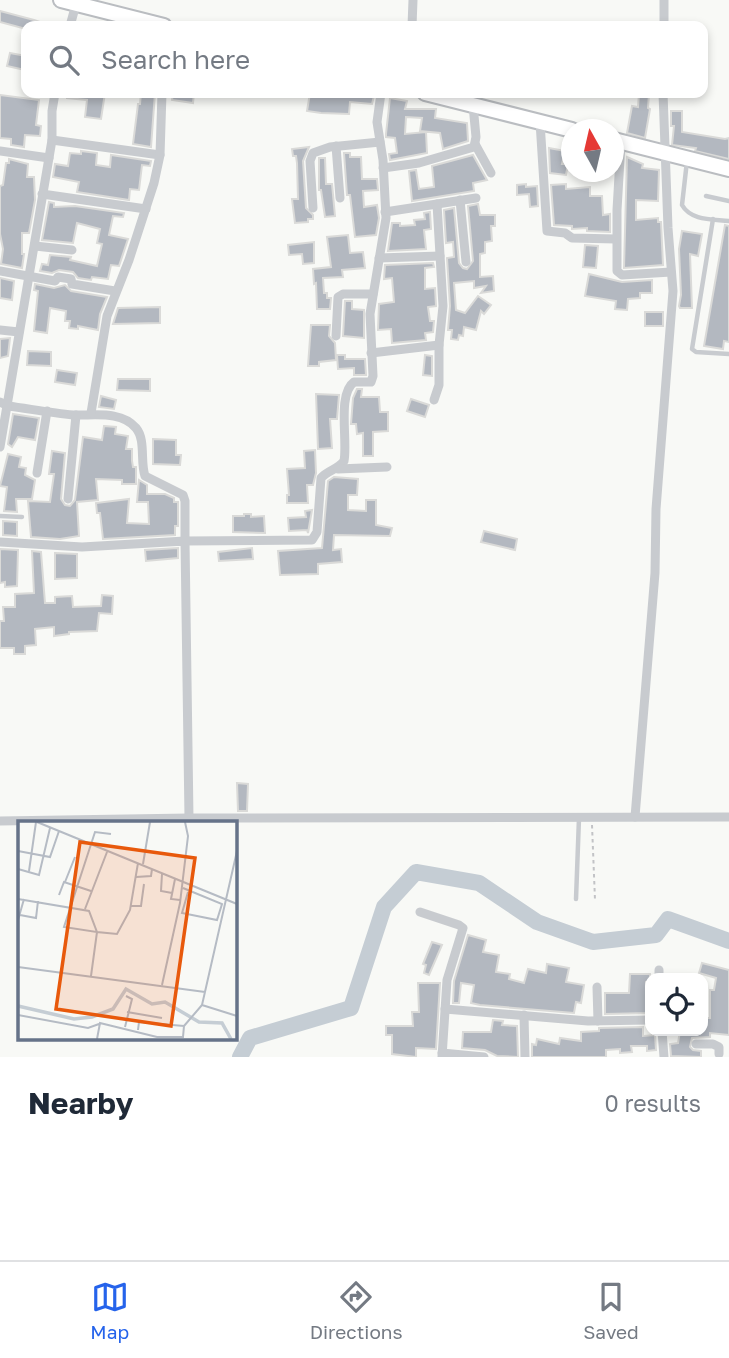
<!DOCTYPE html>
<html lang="en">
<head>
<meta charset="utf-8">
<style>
	body { margin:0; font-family:"Golos Text",sans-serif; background:#f6f6f7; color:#1f2937 }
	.controls { position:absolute; right:21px; bottom:21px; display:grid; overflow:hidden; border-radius:14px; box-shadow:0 4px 10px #0003 }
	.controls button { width:63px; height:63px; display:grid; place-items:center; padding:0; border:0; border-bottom:2px solid #e0e1e3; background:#fff; color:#1f2937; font:35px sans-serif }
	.compass { position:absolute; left:561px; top:119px; width:63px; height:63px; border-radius:50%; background:#fff; box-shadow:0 4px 10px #0003; rotate:352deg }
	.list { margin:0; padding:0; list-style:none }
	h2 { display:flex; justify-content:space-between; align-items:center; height:91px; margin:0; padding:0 28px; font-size:30px }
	h2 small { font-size:23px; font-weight:400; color:#747a83 }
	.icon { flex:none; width:38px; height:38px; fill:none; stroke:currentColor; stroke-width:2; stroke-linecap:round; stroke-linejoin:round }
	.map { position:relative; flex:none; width:729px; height:1057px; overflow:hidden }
	.search { position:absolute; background:#fff; box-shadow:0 4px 10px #0003; left:21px; right:21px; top:21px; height:77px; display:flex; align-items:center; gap:18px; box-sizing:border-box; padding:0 24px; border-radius:14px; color:#747a83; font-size:26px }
	.sheet { height:203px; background:#fff }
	nav { display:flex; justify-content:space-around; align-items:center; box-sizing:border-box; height:98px; border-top:2px solid #e0e1e3; background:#fff; font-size:19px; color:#747a83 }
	nav a { display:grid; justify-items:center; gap:4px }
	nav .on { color:#2563eb }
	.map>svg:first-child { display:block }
</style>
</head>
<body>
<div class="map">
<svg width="729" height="1057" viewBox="0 0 729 1057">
	<rect width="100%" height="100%" fill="#f8f9f6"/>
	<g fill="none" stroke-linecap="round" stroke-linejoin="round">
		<!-- river -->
		<path stroke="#c5cdd4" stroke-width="16" d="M240 1057 250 1038 351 1008 384 907 416 872 479 883 537 922 593 942 656 935 668 919 729 941"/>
	</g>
	<!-- building -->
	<g fill="#b3b8c0" stroke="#dadad8" stroke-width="2">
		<path d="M0 11 34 20 46 24 45 26H26V29L0 22Z"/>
		<path d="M10 53 26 56 25 70 7 66Z"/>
		<path d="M67 93H105L101 119 85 117 87 100 67 98Z"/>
		<path d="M141 93H155L151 147 133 144 138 104H140Z"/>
		<path d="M173 93H194L193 103 172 100Z"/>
		<path d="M310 93H337L374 96 372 104 350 102 349 114 321 113 307 111Z"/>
		<path d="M639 93 649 94 648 108 650 109 645 138 627 133 632 106 638 107Z"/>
		<path d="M0 95 39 100 36 125 41 126 40 136 25 135 24 147 11 145V139L0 138Z"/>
		<path d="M390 98 407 101 405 109H436L435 118 467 123 468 141 443 149 440 133 420 131 422 118 406 117 405 134 426 132 427 153 390 160 389 154 397 153 395 138 386 137V134Z"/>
		<path d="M671 111H682V132L725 139 729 138V159L695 151 696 148 672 145 674 126H671Z"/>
		<path d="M309 147 303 161 306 208 313 215V219H308V222L295 223 292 199H298L297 163 296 156H293L292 149Z"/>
		<path d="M549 148 565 151 562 164H568L566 175 550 173Z"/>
		<path d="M81 151 97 153 96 165 110 167 111 155 151 161 150 166 142 165 139 190 130 189 129 200 77 192 79 182 53 177 55 164 68 166 70 153 81 154Z"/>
		<path d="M344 153H350V157H361L362 179H377L378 190 363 191 364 207 377 205 379 218 376 235 355 237 350 195H347Z"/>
		<path d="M473 155 487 180 473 183 474 191 412 201 409 171 416 170 419 189 434 187 432 166Z"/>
		<path d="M627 157 643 164 642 168 659 170 658 201 636 200V220L658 218V222H661L663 265 624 268Z"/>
		<path d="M319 158H325L326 184H332L335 216 325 217 321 190H319Z"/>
		<path d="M9 159 28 164 27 177H34L35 200 29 233H22V254H24L22 268 1 264 3 249 0 234V186L3 185 6 163H9Z"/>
		<path d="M526 184V187L537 186 538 206 530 207 529 194 517 195V185Z"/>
		<path d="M566 184V189L590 187V196H602L603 215 610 214V232L587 231V228L572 229V226L554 225 551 185Z"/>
		<path d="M49 202 54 203V207L75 206 124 213 123 217 113 216 109 235 128 239 119 266 111 265 108 279 92 277 91 280 78 278 73 272 59 270 52 273 40 271 42 264 48 265 50 255 71 257 70 260 97 266 102 244 97 243 100 229 77 223 73 243 42 240Z"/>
		<path d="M478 204 480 215H495V226H491L492 241 485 242V253L480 254V277L493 276 494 291 481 293 486 286 474 288V281L454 283 456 310 465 313 478 296 491 305 484 314 481 311 476 330 464 327 463 336 459 335 458 340 451 339 452 330H448L450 306 447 258 454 257 453 242 446 243 444 210 454 208 459 263 463 268 467 269 473 261 468 206Z"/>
		<path d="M430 212 431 229 424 230 426 249 388 251 392 223H400V226L415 225 414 220 425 219 424 213Z"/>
		<path d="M725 225 729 226V342L724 341 723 349 704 346Z"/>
		<path d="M682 231 702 234 698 256 690 254 692 308H680L679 306 681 295 679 249Z"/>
		<path d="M348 235 350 253 363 252 365 268 342 270 343 277 323 278 324 293H327V298H331L330 309H317L316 283 314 284 313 269 331 267 327 237Z"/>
		<path d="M314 242V263L303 264 302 254 289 255 288 245Z"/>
		<path d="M585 245 598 246 596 268 583 267Z"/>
		<path d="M433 263 434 267 425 268V289L435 288 436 306 428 307 430 321H434L433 332 425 333 426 340 392 343 391 329 378 330 379 304 394 302 392 278 384 279 385 265Z"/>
		<path d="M589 274 622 282 652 280V293H640V298L628 299 627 310 615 309 616 301 585 296Z"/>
		<path d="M0 278 14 281 12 300 0 298Z"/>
		<path d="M35 284 54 288 65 285 71 291 107 297 100 314 98 330 78 326V329L69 328 70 321H65L66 311 50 308 47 333 34 331 38 291 34 290Z"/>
		<path d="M345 301H352V309L364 310V338L343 336Z"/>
		<path d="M160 307V323L113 324 118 308Z"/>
		<rect x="645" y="312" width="18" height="14"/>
		<path d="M311 325H330L329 336 335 343 336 360 319 362V366H308Z"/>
		<path d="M10 338 8 356 0 358V339Z"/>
		<path d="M28 351 51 352V366L27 365Z"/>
		<path d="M337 355H345V359H365L366 375H354V368L338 369Z"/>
		<path d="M425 355 432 356V376L423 375Z"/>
		<path d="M57 370 77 373 75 385 55 382Z"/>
		<path d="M118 379H150V391L117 390Z"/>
		<path d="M357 389H362L361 397H379L380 412H388V431L373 432V456H363V433L357 434 356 424H351L353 398Z"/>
		<path d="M316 394 339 395 337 419H330L332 448 318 449Z"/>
		<path d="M101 396 116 400 114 409 99 407Z"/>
		<path d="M411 399 429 405 425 417 407 411Z"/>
		<path d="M13 414 39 418 35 440 18 437 12 447 8 444Z"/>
		<path d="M104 426 116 427 115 434 128 436 126 449H132V461L133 467H136V484H122V480L96 479 98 500 77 502 79 536 60 539 31 537 28 501 50 502 54 474H49L52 451 65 453 61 499 65 505 70 506 75 500 83 437 102 440Z"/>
		<path d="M153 439 176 440V455H181L180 465 153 464Z"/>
		<path d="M315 450 316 473 313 485H307L308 503H287V495H289L287 469 305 468 304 451Z"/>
		<path d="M8 454 21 457 19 467 26 468 25 475 35 480 32 499H16L17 512 4 511 7 487 0 486Z"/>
		<path d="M334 477 358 479 357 495H348V510L366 511V500H376V525L392 528 390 536 334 535 333 550 341 549 342 562 318 564V574L280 575 278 551 322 548 328 481Z"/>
		<path d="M139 480 147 485V494H165L174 498V502H178V526H175V535L103 539 100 513H97L96 503 129 499 127 523 149 524 148 502H137Z"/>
		<path d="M312 510 308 533 307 530 289 531 288 518 306 517 305 511Z"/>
		<path d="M244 514H251V517L264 516 265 533 233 532V516H244Z"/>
		<path d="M3 521 17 522V536L3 535Z"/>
		<path d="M484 531 517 539 515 550 481 542Z"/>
		<path d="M178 548V558L146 561 145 550Z"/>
		<path d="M252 548 253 559 219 561 218 552Z"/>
		<path d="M0 549 18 550 17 586 5 587V582L0 583Z"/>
		<path d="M32 551 41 552 45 603H55V597L72 596 73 607 101 606 102 595 113 596 112 614 99 613 97 631 69 632V634L54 636V627L35 629 36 645 25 646V654H14V648H0V621H4L3 607H15V594L34 593Z"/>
		<path d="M55 553 77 554V578L55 579Z"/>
		<path d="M237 783 248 784 247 811H238Z"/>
		<path d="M468 935 486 940 483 952 499 955 496 972 510 974 509 979 524 983 528 969 546 973 547 964 569 968 566 982 584 985 581 1003 576 1002 574 1013 480 1005 471 1003 474 985 461 983 459 1003H453L454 981Z"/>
		<path d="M432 942 442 945 429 975 424 973 426 965 423 964Z"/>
		<path d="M702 963 729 970V1035L710 1033V1037L692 1038 690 1047 693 1050 701 1051V1057L671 1056 670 1044 678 1043 680 1031H703V1018H710V990H714L716 978 699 973Z"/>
		<path d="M630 974H650V982H646V1005H650V1013L605 1014V993H629Z"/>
		<path d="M418 983H440L436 1049 416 1048V1057L392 1054V1035H386V1026H413L412 1012H419Z"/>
		<path d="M493 1020 503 1021 502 1025 517 1026 518 1057 497 1056 485 1050 462 1048 463 1032H491Z"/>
		<path d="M643 1027V1036L655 1035 656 1050 647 1051V1046H631L632 1052 620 1053V1049L606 1050V1057H532V1044L536 1045 537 1039 559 1044 560 1038 581 1041V1032L599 1031V1028Z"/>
	</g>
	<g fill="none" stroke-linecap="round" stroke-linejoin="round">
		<defs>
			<g id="trunk">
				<path d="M61 0 164 26"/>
				<path d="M425 93 572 130"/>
				<path d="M614 140 729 169"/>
			</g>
		</defs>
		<!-- trunk casing -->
		<use href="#trunk" stroke="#babdc1" stroke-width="18"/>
		<!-- path -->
		<path stroke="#c2c3c6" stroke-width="2" stroke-dasharray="3.5 3.5" stroke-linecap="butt" d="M592 825 595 900"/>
		<!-- service -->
		<g stroke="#c8cbcf" stroke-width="4.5">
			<path d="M687 161 682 205C691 221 713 219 729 221"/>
			<path d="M706 196 729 201"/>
			<path d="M713 219 692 349 696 352 729 354"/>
			<path d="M0 516 22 517"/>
			<path d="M576 899 579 818"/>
		</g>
		<!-- minor -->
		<g stroke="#c8cbcf" stroke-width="9">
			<path d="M664 0V26"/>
			<path d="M70 26 76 4"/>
			<path d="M412 26 413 0"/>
			<path d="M540 122 547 231 565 233 572 238 616 239"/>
			<path d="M52 140 160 155"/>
			<path d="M621 142 617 210V271L622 275 671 272"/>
			<path d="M475 144 491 173"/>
			<path d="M336 146 340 198"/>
			<path d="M0 151 49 158"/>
			<path d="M383 168 419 163 474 147 476 137 473 105"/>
			<path d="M42 194 146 209"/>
			<path d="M460 200 466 262"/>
			<path d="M313 208 310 161 313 153 330 147 380 142"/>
			<path d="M385 212 476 198"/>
			<path d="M35 246 72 250"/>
			<path d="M379 258 440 256"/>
			<path d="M0 271 55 281 58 277 71 279 72 284 115 291"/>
			<path d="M0 330 19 332"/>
			<path d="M336 336 338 297 343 294H373"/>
			<path d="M371 353 439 345 443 306 437 204"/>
			<path d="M434 400 439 385V345"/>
			<path d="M0 402 8 406C30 409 52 413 73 415 93 416 121 410 136 428 146 440 140 462 145 476L183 495 185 501V541L312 540 317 532 321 478C328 470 337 470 344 461 348 441 337 394 354 382H371L373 376 370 314 386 218 383 160 377 122 381 93"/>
			<path d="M91 413 107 316 129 260 154 183 160 155 162 93"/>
			<path d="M0 447 52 140V111L55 93"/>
			<path d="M338 469 387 467"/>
			<path d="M37 473 47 411"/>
			<path d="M68 499 76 415"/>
			<path d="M0 542 82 547 185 541 189 818"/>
			<path d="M635 817 655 573 656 509 673 291 668 228 663 93"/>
			<path d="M0 821 189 818 729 817"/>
			<path d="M420 912 459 925 463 928 447 980 442 1057"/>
			<path d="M659 970V978"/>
			<path d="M597 987 598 1021"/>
			<path d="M445 1009 588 1021 650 1020"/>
			<path d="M524 1015 525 1057"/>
			<path d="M662 1031 664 1057"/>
			<path d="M696 1044H713L719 1047V1054"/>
			<path d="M442 1053 484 1057"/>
		</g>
		<!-- trunk -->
		<use href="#trunk" stroke="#fff" stroke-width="14"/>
	</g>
	<!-- overview -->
	<g transform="translate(18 821)">
		<rect width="219" height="219" fill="#f8f9f6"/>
		<path fill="none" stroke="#c5cdd4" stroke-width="3.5" d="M0 185 56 198 74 196 95 188 108 168 134 183 147 181 181 201 204 202 213 218"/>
		<path fill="none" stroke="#b5bbc4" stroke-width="2" d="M19 1 219 83M0 30 32 36 41 10M125 43 132 1M0 48 21 54 32 7M11 50 18 1M144 53 143 70 154 72M118 56 133 55 134 48M157 58 153 78 162 79M47 61 57 36M165 67 204 83 199 99 164 92 170 71M41 74 46 61 73 70M0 78 71 90 79 111 99 113 112 89 120 42M112 85H123L126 63M67 88 89 31M2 94 18 97 20 80M0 99 6 78M0 146 187 171M73 155 79 111 46 106 77 11 93 13M144 164 162 82 170 15 167 1M184 184 219 195M109 191 144 197M0 194 70 207 81 203M107 206 114 178 108 175M120 209 121 201 166 205M79 218 82 202 139 216H165L166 205 184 184 219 30"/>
		<path fill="#e8590c" fill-opacity="0.15" stroke="#e8590c" stroke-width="3.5" d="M62 21 177 37 153 205 38 188Z"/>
		<rect width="219" height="219" fill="none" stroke="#667389" stroke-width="3.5"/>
	</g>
</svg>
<div class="controls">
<button><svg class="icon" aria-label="locate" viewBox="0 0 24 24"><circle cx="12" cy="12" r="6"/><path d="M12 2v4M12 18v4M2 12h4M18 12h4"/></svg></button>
</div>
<svg class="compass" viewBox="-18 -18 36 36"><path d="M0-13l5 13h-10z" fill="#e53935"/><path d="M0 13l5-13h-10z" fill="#747a83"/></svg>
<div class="search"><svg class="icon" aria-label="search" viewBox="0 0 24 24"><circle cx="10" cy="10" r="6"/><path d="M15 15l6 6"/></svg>Search here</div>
</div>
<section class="sheet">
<h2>Nearby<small>0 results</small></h2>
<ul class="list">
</ul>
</section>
<nav>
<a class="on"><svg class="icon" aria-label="map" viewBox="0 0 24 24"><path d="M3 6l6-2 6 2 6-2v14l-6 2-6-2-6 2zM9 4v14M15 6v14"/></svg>Map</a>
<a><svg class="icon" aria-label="directions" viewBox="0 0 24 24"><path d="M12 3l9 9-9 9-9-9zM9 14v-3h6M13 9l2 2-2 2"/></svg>Directions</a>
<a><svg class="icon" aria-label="saved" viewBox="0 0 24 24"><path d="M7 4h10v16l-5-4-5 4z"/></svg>Saved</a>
</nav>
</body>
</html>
